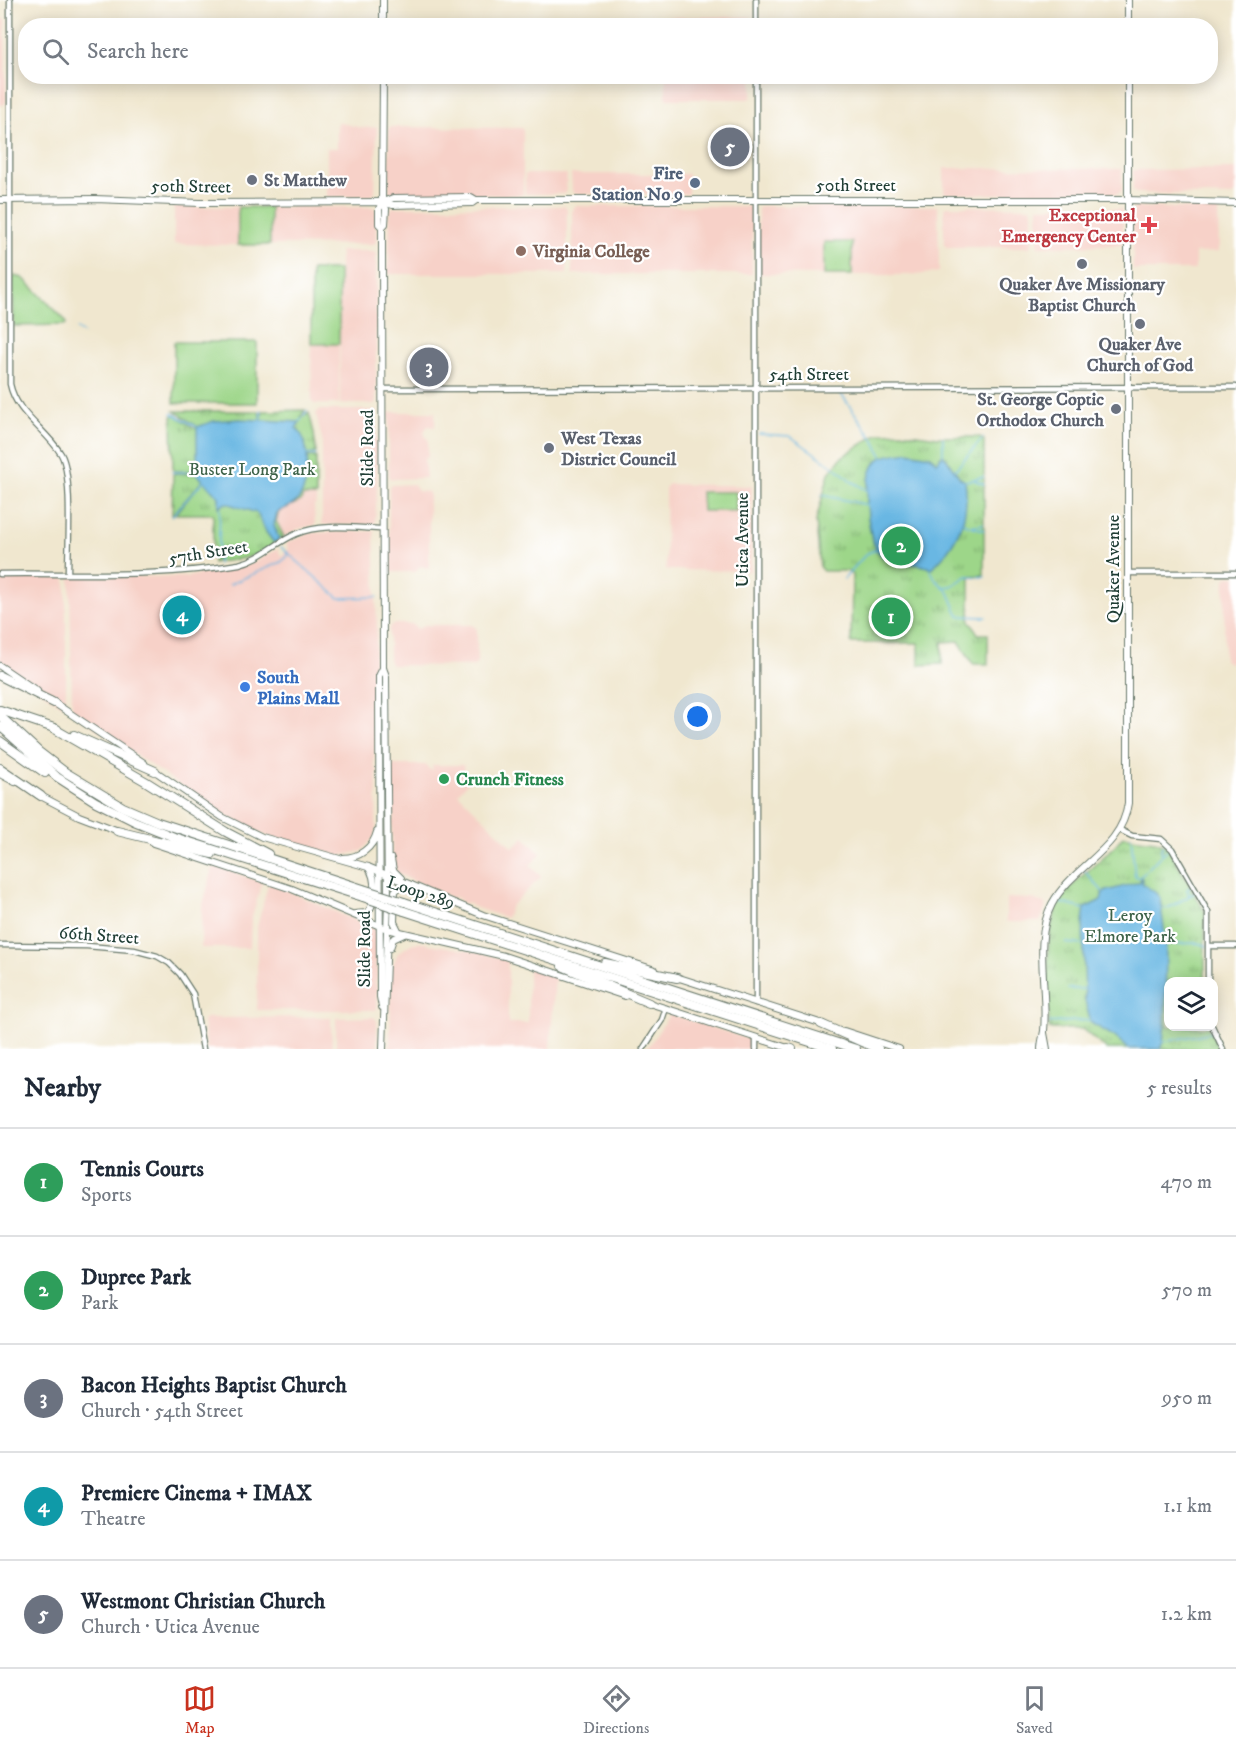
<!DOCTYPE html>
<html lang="en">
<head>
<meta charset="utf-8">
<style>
	body { margin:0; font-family:"IM FELL DW Pica",serif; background:#f6f6f7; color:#1f2937 }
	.controls { position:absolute; right:18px; bottom:18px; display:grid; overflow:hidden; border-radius:12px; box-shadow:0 3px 15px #0003 }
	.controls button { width:54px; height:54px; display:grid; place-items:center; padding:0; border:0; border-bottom:2px solid #e0e1e3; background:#fff; color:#1f2937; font:30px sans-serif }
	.you { position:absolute; left:698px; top:717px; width:21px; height:21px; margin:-15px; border:4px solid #fff; border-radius:50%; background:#1a73e8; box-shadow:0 0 0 9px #1a73e833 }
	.badge { display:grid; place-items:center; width:39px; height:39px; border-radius:50%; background:#c8321e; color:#fff; font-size:20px; font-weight:700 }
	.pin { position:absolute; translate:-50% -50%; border:3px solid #fff; box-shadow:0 2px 6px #0006 }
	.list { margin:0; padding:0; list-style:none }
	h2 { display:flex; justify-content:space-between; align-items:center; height:78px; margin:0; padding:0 24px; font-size:26px }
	h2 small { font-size:20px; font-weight:400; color:#747a83 }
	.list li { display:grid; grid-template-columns:39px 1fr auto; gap:18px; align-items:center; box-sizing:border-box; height:108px; padding:0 24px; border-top:2px solid #e0e1e3 }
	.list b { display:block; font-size:22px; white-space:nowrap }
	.list p { margin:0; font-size:20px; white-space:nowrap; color:#747a83 }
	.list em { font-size:20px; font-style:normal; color:#747a83 }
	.icon { flex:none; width:33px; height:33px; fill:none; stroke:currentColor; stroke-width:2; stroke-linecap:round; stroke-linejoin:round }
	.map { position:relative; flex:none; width:1236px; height:1049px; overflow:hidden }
	.search { position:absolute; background:#fff; box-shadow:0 3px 15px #0003; left:18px; right:18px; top:18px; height:66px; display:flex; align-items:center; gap:15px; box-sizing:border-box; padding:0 21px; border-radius:24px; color:#747a83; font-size:22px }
	.sheet { height:618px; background:#fff }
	nav { display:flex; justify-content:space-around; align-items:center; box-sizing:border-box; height:84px; border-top:2px solid #e0e1e3; background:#fff; font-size:16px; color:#747a83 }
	nav a { display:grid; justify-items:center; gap:3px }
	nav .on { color:#c8321e }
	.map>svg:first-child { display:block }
</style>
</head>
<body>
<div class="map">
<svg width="1236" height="1049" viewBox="0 0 1236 1049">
	<defs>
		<pattern id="park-tufts" width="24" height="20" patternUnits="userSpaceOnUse" patternTransform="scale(1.5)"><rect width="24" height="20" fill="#9dd689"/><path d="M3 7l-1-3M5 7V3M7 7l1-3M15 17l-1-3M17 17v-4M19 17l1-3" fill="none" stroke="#7faf71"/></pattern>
	</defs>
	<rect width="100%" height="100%" fill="#fff"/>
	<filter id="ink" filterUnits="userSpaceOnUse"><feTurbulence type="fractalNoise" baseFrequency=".0167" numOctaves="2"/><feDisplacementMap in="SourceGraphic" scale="12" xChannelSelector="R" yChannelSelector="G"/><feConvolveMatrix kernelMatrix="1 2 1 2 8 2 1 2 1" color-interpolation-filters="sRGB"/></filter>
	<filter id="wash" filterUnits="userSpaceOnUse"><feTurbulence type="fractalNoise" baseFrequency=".008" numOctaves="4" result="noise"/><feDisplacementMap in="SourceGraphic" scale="24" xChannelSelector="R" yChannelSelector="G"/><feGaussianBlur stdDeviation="1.35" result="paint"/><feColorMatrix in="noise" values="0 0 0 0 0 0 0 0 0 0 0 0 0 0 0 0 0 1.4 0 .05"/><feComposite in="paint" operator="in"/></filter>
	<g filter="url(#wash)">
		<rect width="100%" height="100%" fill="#f0e7cf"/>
		<!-- built -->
		<g fill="#f7d1c8">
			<path d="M668 17H749L752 20V25H666V20Z"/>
			<path d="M0 19H4L5 21 6 102 3 105H0Z"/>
			<path d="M666 77H752V97L749 99H668L666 96Z"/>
			<path d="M337 122 362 128 377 127 375 192 372 196 327 197V148H337Z"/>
			<path d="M389 127 523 128V195L391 194 389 191Z"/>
			<path d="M944 168 1122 169V191L1118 194H947L944 192Z"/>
			<path d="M1236 169V194L1232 196 1136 193 1133 190V170Z"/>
			<path d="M525 174H567L566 193 563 194H525Z"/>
			<path d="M571 174H688V194H574L572 191Z"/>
			<path d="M564 206 567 208V274H388L390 211 393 207Z"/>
			<path d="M575 206H749L752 210V274H572V209Z"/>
			<path d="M760 206H936L938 208 939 272 915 275H852V242H824V275L758 274V209Z"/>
			<path d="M947 206 1030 207 1032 210V244L1029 247H946L944 244V209Z"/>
			<path d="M1074 206 1121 209 1123 214 1122 245 1038 246V207Z"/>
			<path d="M174 207H238V245L174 244Z"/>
			<path d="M270 207H373L376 210V242L374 244 270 245Z"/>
			<path d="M1135 207 1218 209 1219 252 1195 253V270H1133V212Z"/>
			<path d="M340 251H373L376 254V401L374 404H340Z"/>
			<path d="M311 344H339V404H315L312 402Z"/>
			<path d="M319 410H374L376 412 377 489 375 523 373 525H324L322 524V439L316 414Z"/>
			<path d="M389 412H435V427L428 426 424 431 425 436 428 439V457L424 459 426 478 392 479 389 478Z"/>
			<path d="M414 484 418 491 429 492V568L420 566 415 572H391L389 569V487L392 485Z"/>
			<path d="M669 484 752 486 751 571 666 570 665 488Z"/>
			<path d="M303 496H316V504L314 506 315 525 297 529 295 531 284 537 276 516 279 511 301 501Z"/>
			<path d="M374 531 377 628 373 675 377 721 374 757V766L377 770 376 828 374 837 362 851 339 856 272 838 255 831 223 814 72 712 70 578 72 576 186 577 251 564 278 549 281 556 289 549 286 543 311 533Z"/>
			<path d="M0 576 66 578V690L65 704H60L0 663Z"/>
			<path d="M1227 576H1236V663H1229L1224 660 1225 580Z"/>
			<path d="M392 624H412L418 629 425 625H472L477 629V663L474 666 391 665 389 660V628Z"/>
			<path d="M392 765H426L430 770H433L432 765H463L464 771 471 779 458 793 513 848 524 837 541 854 530 865 541 877 511 906 506 918 471 906 469 903H463L456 897 452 898 398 874 392 862V821L394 819V815L391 812 389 768Z"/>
			<path d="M217 867 262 882 251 921 250 948H201L202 908 213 868Z"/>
			<path d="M272 884 375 929 377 935V962L375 964 377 970V980L375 981 377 989 376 1010H257V927L268 885Z"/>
			<path d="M1006 898 1032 899 1044 903 1046 906 1040 922H1006Z"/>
			<path d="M418 942 476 952 508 960V1023H528V967L553 975 555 978 550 1049H390L391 969 398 953 411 944Z"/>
			<path d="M670 1014 751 1040 752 1049H647Z"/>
			<path d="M331 1017 332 1049H207L203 1021 205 1018Z"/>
			<path d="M374 1017 377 1021V1049H336V1018Z"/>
		</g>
		<!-- grass -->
		<g fill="#9dd689" stroke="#5e8a5e" stroke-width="1.5">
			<rect x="238" y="207" width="32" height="38"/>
			<rect x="824" y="242" width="28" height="33"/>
			<rect x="311" y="270" width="28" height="74"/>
			<path d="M14 276 23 278 65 320 66 325 14 326 13 279Z"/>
			<rect x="174" y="342" width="83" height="61"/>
			<path d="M701 492H736V511H702Z"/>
		</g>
		<!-- park -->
		<g fill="url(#park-tufts)" stroke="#5e8a5e" stroke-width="1.5">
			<path d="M305 410 301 416 302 418 309 413 314 433 316 453 308 455 309 457H316V496H303L301 501 279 511 276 521 284 537C276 541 271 547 264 551 249 559 234 560 218 562L217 554 216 562 213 563V514H176L204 479 172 515 173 474 175 473 194 474 196 471H175L173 469 172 416 176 415 194 428 198 427 175 411H259L261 420 263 411Z"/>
			<path d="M901 432 938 437H980L984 440V575L970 576V621L978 634H988V664H973L959 641 942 642V664L919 665V643H851L852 575 847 571H823L820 568 816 521 829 473 842 457 876 435 883 433Z"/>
			<path d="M1126 836C1140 842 1154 837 1167 846L1205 912V981H1168V1026L1208 1027 1219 1049H1106L1082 1029H1049C1049 990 1040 924 1066 893 1082 872 1107 858 1122 837Z"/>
		</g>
		<!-- water -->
		<g fill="#69b7e3" stroke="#447a8c" stroke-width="1.5">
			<path d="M240 419 300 422 296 428C311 439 311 487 297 501 292 507 283 508 277 513L274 525 279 539 274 543 266 532 257 513 226 503 219 507V497L195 472 197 467V427L214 421Z"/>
			<path d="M908 452 931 456 937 462 943 454 960 478 965 481C969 507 963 530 948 550 944 557 937 562 932 569 929 568 927 567 924 566 909 561 888 567 877 550 866 533 860 469 881 458 887 454 900 454 908 452Z"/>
			<path d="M1141 876 1143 884 1156 893 1160 898 1166 944 1165 1024 1163 1042 1160 1049H1129L1115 1037 1091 1023 1085 1001 1083 921 1085 908 1101 900 1103 892 1140 882Z"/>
		</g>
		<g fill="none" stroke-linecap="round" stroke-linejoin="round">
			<!-- stream -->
			<g stroke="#69b7e3" stroke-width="1.5">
				<path d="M77 329 83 333"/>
				<path d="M839 391 876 443 882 456"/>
				<path d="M261 410V420"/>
				<path d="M172 413 197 427"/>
				<path d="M299 422 307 411"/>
				<path d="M759 434 790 436 840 471 851 481 867 490"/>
				<path d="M943 437V454"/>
				<path d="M307 455H316"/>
				<path d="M955 470 983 438"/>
				<path d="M172 472H195"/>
				<path d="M974 480 984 484"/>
				<path d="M965 481 984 477"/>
				<path d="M822 495 868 505"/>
				<path d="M172 516 204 480"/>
				<path d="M963 523 971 526 984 524"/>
				<path d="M971 526 984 530"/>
				<path d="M281 547 339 598 377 597"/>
				<path d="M218 564 220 508"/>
				<path d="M930 569 936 580 948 591 959 616 986 617"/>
				<path d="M844 579 866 554 877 549"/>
				<path d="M230 584 281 562 287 557V552"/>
				<path d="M944 587 952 586 967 576 985 577"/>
				<path d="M1131 836 1135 877H1140"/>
				<path d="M1162 854 1161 849 1163 845"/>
				<path d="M1083 869 1103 892"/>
				<path d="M1141 876 1160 856 1170 848"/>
				<path d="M1189 895 1187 889 1192 885"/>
				<path d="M1058 902 1084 909"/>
				<path d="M1161 909 1168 908 1196 892"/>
				<path d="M1066 943 1083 945"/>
				<path d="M1166 944 1198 943 1208 946"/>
				<path d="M1068 989H1085"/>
				<path d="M1048 1023 1090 1020"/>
				<path d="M1163 1042 1213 1032"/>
			</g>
		</g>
	</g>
	<g filter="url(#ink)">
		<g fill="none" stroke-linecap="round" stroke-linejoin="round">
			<defs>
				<g id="minor">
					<path d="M10 0V384C16 414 46 429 61 454 73 475 68 546 68 573"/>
					<path d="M756 0V26"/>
					<path d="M756 76V1003"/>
					<path d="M382 389 1236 387"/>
					<path d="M1128 573H1236"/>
					<path d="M0 574C80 573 160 578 239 564 261 559 275 543 296 534 321 523 355 528 382 529"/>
					<path d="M1120 830 1132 836 1161 839 1172 849 1208 912V981"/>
					<path d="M0 945 87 946 134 950 157 956 169 963 180 974 193 994 203 1049"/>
					<path d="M1209 946H1236"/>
					<path d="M1212 1026 1223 1049"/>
					<path d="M643 1049 662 1020 666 1008"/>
					<path d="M756 1049V1038"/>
				</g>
				<g id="major">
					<path d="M383 0V26"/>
					<path d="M1128 0V26"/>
					<path d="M0 200 95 199 200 203 382 202 393 205 472 203 476 200H1128L1236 203"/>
					<path d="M382 202 386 209 385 224 382 227V248L383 668 386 676 388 901 383 1049"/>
					<path d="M383 202 393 198 471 197 476 200"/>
					<path d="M382 227 379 224V209L382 202 383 76"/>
					<path d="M0 666 37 691"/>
					<path d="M50 700 144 763"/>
					<path d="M152 769 222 817 262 837 368 867 483 915 655 970"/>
					<path d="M0 774 15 782"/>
					<path d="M37 794 79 816 121 832"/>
					<path d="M153 843 292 889 387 929 504 956 625 996"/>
					<path d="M343 858C359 858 373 848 377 832"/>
					<path d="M391 859 393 870 401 878"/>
					<path d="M355 914 367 913C376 904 377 877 368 867"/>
					<path d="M399 932 394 922 395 891 401 886 411 885"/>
					<path d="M390 948 393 939 404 934"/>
					<path d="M673 976 823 1024"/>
					<path d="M646 1002 791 1049"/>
					<path d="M382 1007 380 997 379 676 383 668"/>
					<path d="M844 1031 899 1049"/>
					<path d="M1044 1033 1047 1049"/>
					<path d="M1041 1049C1041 1043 1043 1037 1044 1031 1048 992 1033 939 1052 904 1073 865 1122 850 1128 803V76"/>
				</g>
				<g id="highway">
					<path d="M0 676 54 703"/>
					<path d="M0 710 57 729"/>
					<path d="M0 716 39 752 65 772 123 807 158 822 363 889"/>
					<path d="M0 726 57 777 96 802 134 821 174 837 363 897"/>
					<path d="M53 728 145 781 226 832 268 854"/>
					<path d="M74 735 155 771"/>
					<path d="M0 741 45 773"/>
					<path d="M0 768 41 796"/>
					<path d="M117 831 212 854"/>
					<path d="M404 902 856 1049"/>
					<path d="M404 911 832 1049"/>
					<path d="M605 963 677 978"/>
					<path d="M562 966 649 1003"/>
					<path d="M821 1024 878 1049"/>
					<path d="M788 1048 792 1049"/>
				</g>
			</defs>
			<!-- minor casing -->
			<use href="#minor" stroke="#68786a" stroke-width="7"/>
			<!-- major casing -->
			<use href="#major" stroke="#68786a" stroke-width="8"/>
			<!-- highway casing -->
			<use href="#highway" stroke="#68786a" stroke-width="10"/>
			<!-- minor -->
			<use href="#minor" stroke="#fff" stroke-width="4.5"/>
			<!-- major -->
			<use href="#major" stroke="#fff" stroke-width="6"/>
			<!-- highway -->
			<use href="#highway" stroke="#fff" stroke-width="8"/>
			<defs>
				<g id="highway-bridge">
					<path d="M363 889 404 902"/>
					<path d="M363 897 404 911"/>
				</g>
			</defs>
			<!-- highway-bridge casing -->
			<use href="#highway-bridge" stroke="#68786a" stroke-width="10" stroke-linecap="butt"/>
			<!-- highway-bridge -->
			<use href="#highway-bridge" stroke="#fff" stroke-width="8"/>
		</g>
	</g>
	<!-- markers -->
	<g fill="#6b7280" stroke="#fff" stroke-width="2">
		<circle cx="252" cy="180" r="6"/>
		<circle cx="1082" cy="264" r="6"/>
		<circle cx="1140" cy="324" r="6"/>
		<circle cx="1116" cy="409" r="6"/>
		<circle cx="549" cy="448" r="6"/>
	</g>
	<circle fill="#5c6f8a" stroke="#fff" stroke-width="2" cx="695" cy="183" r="6"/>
	<path fill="#e0444e" stroke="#fff" stroke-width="2" d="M1146 216h6v6h6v6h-6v6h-6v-6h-6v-6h6z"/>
	<circle fill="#8d6e63" stroke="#fff" stroke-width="2" cx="521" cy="251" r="6"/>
	<circle fill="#3f7fe0" stroke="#fff" stroke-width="2" cx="245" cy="687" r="6"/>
	<circle fill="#2e9e5b" stroke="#fff" stroke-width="2" cx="444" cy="779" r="6"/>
	<g text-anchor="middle" stroke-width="4.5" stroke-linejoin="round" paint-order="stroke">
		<!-- service labels -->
		<g font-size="18" font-weight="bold" fill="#4e5e75" stroke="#fff" text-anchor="end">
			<text x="683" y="179">Fire<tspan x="683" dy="21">Station No 9</tspan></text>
		</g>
		<!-- worship labels -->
		<g font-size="18" font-weight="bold" fill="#5b616d" stroke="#fff" text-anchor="start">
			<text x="264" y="186">St Matthew</text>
			<text x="1082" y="290" text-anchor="middle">Quaker Ave Missionary<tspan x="1082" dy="21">Baptist Church</tspan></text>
			<text x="1140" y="350" text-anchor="middle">Quaker Ave<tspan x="1140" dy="21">Church of God</tspan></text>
			<text x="1104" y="405" text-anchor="end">St. George Coptic<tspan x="1104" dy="21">Orthodox Church</tspan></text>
			<text x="561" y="444">West Texas<tspan x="561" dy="21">District Council</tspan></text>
		</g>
		<!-- street labels -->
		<g font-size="18" fill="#1f3d34" stroke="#fff">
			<text x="856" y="191">50th Street</text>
			<text transform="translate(191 186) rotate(1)" y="6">50th Street</text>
			<text x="809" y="380">54th Street</text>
			<text transform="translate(367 448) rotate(-90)" y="6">Slide Road</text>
			<text transform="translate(742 540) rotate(-90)" y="6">Utica Avenue</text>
			<text transform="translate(208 552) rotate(-9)" y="6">57th Street</text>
			<text transform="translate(1113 569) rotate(-90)" y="6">Quaker Avenue</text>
			<text transform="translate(421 892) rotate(18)" y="6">Loop 289</text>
			<text transform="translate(99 935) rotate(4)" y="6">66th Street</text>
			<text transform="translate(364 949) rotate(-90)" y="6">Slide Road</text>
		</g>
		<!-- health labels -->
		<g font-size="18" font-weight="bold" fill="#be3a42" stroke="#fff" text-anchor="end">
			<text x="1136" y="221">Exceptional<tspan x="1136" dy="21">Emergency Center</tspan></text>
		</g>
		<!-- education labels -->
		<g font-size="18" font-weight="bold" fill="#785e54" stroke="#fff" text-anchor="start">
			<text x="533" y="257">Virginia College</text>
		</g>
		<!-- park labels -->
		<g font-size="18" fill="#3e6349" stroke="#fff">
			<text x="252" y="475">Buster Long Park</text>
			<text x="1130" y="921">Leroy<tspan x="1130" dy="21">Elmore Park</tspan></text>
		</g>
		<!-- shop labels -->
		<g font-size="18" font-weight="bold" fill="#366cbe" stroke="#fff" text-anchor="start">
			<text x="257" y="683">South<tspan x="257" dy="21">Plains Mall</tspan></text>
		</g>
		<!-- leisure labels -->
		<g font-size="18" font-weight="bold" fill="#27864d" stroke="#fff" text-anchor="start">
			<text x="456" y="785">Crunch Fitness</text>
		</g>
	</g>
</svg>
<div class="controls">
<button><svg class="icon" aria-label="layers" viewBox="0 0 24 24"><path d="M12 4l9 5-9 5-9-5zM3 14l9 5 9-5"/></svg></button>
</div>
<div class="you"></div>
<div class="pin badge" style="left:891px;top:617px;background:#2e9e5b">1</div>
<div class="pin badge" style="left:901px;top:546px;background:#2e9e5b">2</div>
<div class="pin badge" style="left:429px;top:367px;background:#6b7280">3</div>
<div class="pin badge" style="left:182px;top:615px;background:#0f9aa8">4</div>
<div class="pin badge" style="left:730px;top:147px;background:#6b7280">5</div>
<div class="search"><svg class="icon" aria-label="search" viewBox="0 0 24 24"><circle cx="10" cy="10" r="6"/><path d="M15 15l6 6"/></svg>Search here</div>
</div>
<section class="sheet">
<h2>Nearby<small>5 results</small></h2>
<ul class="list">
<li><span class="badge" style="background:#2e9e5b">1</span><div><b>Tennis Courts</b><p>Sports</p></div><em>470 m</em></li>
<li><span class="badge" style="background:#2e9e5b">2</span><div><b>Dupree Park</b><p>Park</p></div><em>570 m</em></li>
<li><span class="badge" style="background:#6b7280">3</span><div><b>Bacon Heights Baptist Church</b><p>Church · 54th Street</p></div><em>950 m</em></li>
<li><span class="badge" style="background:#0f9aa8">4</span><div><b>Premiere Cinema + IMAX</b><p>Theatre</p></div><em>1.1 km</em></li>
<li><span class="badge" style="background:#6b7280">5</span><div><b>Westmont Christian Church</b><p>Church · Utica Avenue</p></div><em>1.2 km</em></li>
</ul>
</section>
<nav>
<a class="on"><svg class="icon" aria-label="map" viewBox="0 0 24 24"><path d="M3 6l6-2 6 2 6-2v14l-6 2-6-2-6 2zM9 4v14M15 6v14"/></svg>Map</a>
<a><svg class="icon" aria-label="directions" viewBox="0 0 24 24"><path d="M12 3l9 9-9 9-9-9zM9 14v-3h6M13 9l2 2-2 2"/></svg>Directions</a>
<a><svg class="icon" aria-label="saved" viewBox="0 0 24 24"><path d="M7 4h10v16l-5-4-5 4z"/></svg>Saved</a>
</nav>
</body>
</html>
